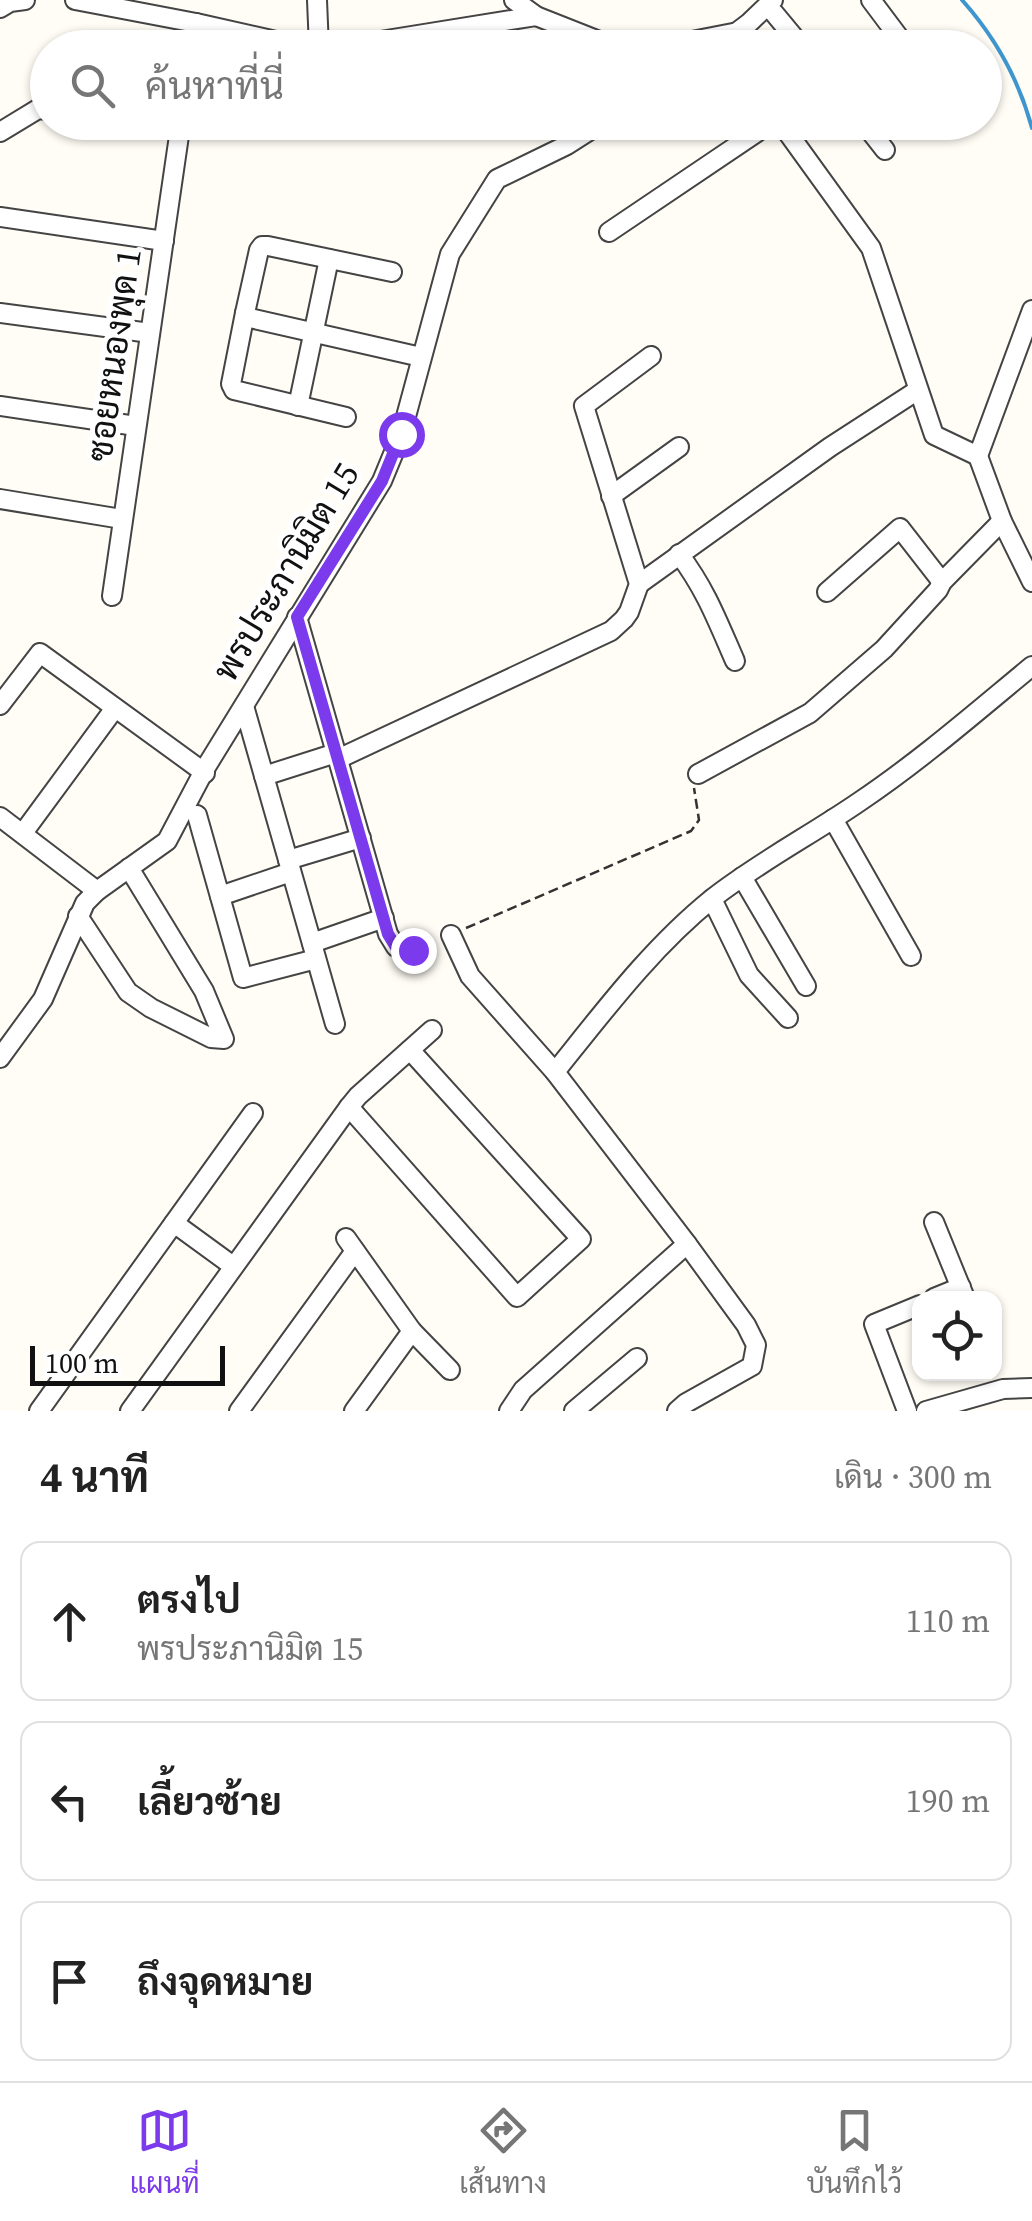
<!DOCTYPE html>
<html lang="th">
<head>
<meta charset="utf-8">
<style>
	body { margin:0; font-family:"Source Serif 4",Sarabun,serif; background:#f2f2f2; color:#222 }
	.controls { position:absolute; right:30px; bottom:30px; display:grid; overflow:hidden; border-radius:20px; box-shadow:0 2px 8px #0004 }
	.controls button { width:90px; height:90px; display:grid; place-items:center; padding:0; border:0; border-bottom:2px solid #e0e0e0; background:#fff; color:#222; font:50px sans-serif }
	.scale { position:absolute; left:30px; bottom:25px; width:195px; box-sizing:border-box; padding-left:10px; border:5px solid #111; border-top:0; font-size:28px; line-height:35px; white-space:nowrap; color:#111; -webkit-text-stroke:8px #fff; paint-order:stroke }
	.stop { position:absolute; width:30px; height:30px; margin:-22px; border:8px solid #7c3aed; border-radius:50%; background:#fff }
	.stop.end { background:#7c3aed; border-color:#fff; box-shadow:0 2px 10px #0008 }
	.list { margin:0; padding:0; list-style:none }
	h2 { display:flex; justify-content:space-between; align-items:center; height:130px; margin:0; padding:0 40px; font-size:42px }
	h2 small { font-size:32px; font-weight:400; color:#767676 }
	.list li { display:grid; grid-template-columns:65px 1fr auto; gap:30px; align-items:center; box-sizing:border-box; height:160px; margin:0 20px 20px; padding:0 20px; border:2px solid #e0e0e0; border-radius:20px }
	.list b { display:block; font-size:38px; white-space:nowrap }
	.list p { margin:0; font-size:32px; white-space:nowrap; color:#767676 }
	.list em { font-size:32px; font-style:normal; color:#767676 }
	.icon { flex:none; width:55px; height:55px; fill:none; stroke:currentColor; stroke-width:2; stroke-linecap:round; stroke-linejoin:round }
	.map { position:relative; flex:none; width:1032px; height:1411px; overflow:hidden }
	.search { position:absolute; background:#fff; box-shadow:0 2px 8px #0004; left:30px; right:30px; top:30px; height:110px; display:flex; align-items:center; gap:25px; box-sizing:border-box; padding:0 35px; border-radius:55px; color:#767676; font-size:38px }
	.sheet { height:670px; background:#fff }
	nav { display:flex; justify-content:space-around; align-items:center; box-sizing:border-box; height:140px; border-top:2px solid #e0e0e0; background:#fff; font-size:28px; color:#767676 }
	nav a { display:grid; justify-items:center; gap:5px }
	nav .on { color:#7c3aed }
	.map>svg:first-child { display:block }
</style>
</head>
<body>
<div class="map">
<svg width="1032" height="1411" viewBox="0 0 1032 1411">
	<rect width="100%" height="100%" fill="#fffdf5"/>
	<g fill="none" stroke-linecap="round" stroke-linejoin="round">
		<!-- stream -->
		<path stroke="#3f96cf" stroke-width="4" d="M962 0C995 37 1019 80 1032 128"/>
		<defs>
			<g id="minor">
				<path d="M75 0 196 23 307 48"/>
				<path d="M317 0 319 48"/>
				<path d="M514 0 536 16 617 48"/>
				<path d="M871 0 907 48"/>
				<path d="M0 8 10 2 25 0"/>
				<path d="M774 13 803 48"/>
				<path d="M728 39 749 23 773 0"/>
				<path d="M192 48 196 23"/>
				<path d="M337 48 536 16"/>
				<path d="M656 48 738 32 745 48"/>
				<path d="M131 122 180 130"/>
				<path d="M780 122 871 248 934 435 978 456"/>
				<path d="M863 122 885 150"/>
				<path d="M0 132 38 109 48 110"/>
				<path d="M0 217 164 241"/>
				<path d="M609 232 772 122"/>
				<path d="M392 272 268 246H262L259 250 245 313 250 318 421 357"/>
				<path d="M0 313 150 333"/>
				<path d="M245 313 231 384 234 390 346 417"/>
				<path d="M0 406 136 426"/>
				<path d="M298 406 329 259"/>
				<path d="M978 456 1032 310"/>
				<path d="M978 456 1002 521 1032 582"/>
				<path d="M611 496 679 447"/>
				<path d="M0 499 122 519"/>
				<path d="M679 554C706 590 717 620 735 661"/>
				<path d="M639 584 830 447 918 390"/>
				<path d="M827 592 900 528 942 582"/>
				<path d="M112 596 181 122"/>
				<path d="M297 617 388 934 396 947 408 950"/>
				<path d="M0 705 40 653 205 773"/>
				<path d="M244 706 335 1024"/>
				<path d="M338 759 611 631 624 619 629 612 639 584 584 406 651 356"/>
				<path d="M698 774 810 713 884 649 938 590 942 582 1002 521"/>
				<path d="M264 776 336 753"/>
				<path d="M197 815 243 978 316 959"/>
				<path d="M0 817 97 891"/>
				<path d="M833 819 911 956"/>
				<path d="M23 833 115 708"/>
				<path d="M288 860 361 838"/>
				<path d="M742 877 806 986"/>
				<path d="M220 896 291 872"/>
				<path d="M712 899 749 975 788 1018"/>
				<path d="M78 916 128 992 151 1008 211 1038 224 1039 204 991 129 868"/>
				<path d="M451 935 470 976 555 1072 687 1244 746 1325 756 1345 752 1366 686 1403 677 1411"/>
				<path d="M312 943 384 918"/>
				<path d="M0 1058 43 999 85 903 97 891 167 841 206 767 382 481 401 435 450 254 497 179 567 145 603 122"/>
				<path d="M555 1072C604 1011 652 947 713 898 759 862 811 835 859 802 920 761 975 713 1032 666"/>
				<path d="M349 1107 517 1297 581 1239 410 1050"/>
				<path d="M934 1222 965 1298"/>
				<path d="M174 1223 233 1266"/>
				<path d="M346 1238 412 1331 450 1370"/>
				<path d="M934 1298 961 1287"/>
				<path d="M39 1411 253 1113"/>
				<path d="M130 1411 349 1107 358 1096 432 1030"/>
				<path d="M239 1411 355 1251"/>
				<path d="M354 1411 412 1331"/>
				<path d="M509 1411 523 1390 687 1244"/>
				<path d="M574 1411 637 1358"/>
				<path d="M907 1411 874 1324 920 1305"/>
				<path d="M926 1411 1003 1389 1032 1388"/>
			</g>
		</defs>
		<!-- minor casing -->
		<use href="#minor" stroke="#444" stroke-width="22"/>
		<!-- path -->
		<path stroke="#333" stroke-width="2.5" stroke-dasharray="10 5" stroke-linecap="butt" d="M466 928 691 831 699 820 694 788"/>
		<!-- minor -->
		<use href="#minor" stroke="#fff" stroke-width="18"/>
	</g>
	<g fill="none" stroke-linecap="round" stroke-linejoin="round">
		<!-- route -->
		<path stroke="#7c3aed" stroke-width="12" d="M401 434 382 481 297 617 388 934 396 947 413 950"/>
	</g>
	<g text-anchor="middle" stroke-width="10" stroke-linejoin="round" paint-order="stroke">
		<!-- street labels -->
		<g font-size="35" fill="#111" stroke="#fff">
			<text transform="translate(114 355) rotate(-82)" y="12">ซอยหนองพุด 1</text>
			<text transform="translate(286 572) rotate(-59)" y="12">พรประภานิมิต 15</text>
		</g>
	</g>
</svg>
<div class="controls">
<button><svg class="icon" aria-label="locate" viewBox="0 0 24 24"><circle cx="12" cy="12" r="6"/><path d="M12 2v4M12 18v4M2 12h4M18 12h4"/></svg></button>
</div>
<div class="scale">100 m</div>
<div class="stop" style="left:401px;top:434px"></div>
<div class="stop end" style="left:413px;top:950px"></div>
<div class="search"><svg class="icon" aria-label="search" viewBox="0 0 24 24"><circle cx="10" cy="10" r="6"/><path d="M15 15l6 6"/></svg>ค้นหาที่นี่</div>
</div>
<section class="sheet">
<h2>4 นาที<small>เดิน · 300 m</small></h2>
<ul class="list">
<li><svg class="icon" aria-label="ahead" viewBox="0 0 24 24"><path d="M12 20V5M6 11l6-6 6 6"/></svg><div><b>ตรงไป</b><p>พรประภานิมิต 15</p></div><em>110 m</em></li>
<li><svg class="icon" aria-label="left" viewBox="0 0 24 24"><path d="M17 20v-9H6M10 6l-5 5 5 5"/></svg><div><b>เลี้ยวซ้าย</b></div><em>190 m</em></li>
<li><svg class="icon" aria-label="arrive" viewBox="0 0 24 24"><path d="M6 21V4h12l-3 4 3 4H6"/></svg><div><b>ถึงจุดหมาย</b></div></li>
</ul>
</section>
<nav>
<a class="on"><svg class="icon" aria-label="map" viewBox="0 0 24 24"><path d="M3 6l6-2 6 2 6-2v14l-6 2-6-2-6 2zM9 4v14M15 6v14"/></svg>แผนที่</a>
<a><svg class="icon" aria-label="directions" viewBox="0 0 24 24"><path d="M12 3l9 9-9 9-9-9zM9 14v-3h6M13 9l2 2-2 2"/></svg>เส้นทาง</a>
<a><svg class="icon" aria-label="saved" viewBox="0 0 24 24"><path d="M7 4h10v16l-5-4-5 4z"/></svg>บันทึกไว้</a>
</nav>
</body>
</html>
